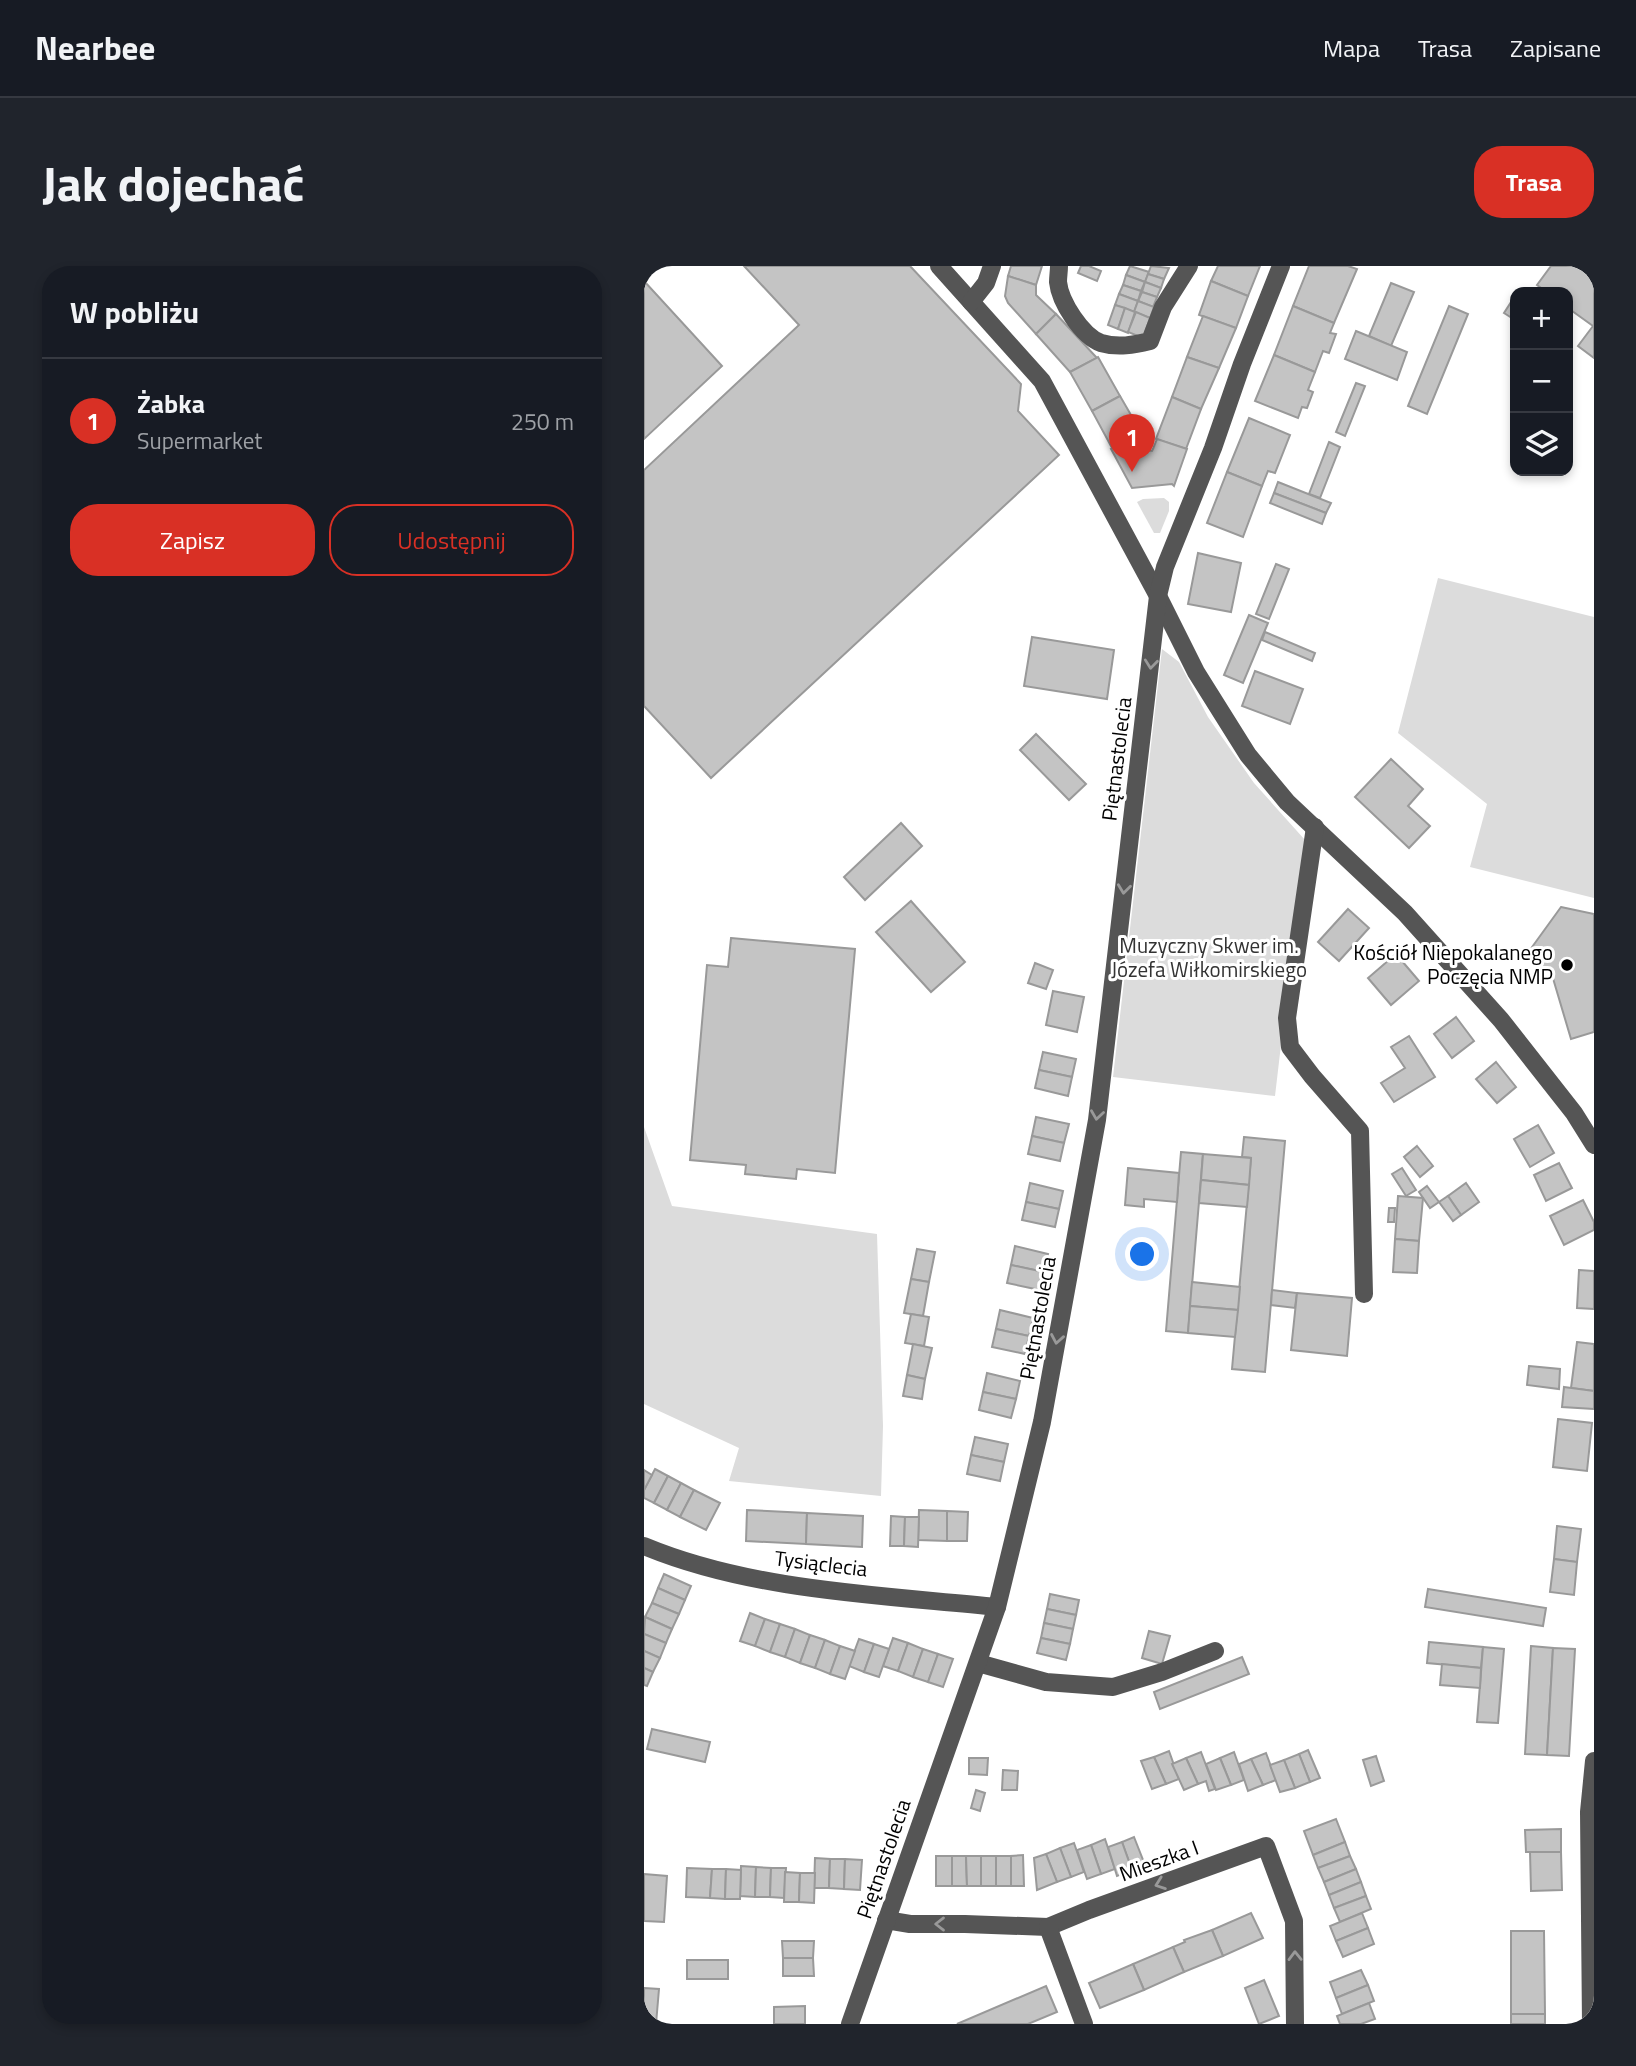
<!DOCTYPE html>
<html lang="pl">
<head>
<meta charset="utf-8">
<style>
	body { margin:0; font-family:"Titillium Web",sans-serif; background:#20242c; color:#f1f3f6 }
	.controls { position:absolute; right:21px; top:21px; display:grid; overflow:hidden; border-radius:14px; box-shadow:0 4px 10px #0003 }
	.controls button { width:63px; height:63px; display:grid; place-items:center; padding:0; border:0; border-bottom:2px solid #363941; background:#171b24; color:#f1f3f6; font:35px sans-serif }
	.you { position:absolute; left:499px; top:989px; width:24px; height:24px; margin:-18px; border:5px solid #fff; border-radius:50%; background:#1a73e8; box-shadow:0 0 0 10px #1a73e833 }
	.badge { display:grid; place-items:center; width:46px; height:46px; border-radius:50%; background:#d93025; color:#fff; font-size:23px; font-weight:700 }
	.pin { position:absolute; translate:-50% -58px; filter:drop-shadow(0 2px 4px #0008) }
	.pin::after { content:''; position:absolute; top:37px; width:24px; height:21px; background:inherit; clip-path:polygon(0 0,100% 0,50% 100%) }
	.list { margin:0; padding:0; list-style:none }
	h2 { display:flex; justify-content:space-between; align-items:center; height:91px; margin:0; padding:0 28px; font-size:30px }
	h2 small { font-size:23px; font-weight:400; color:#9ea1a6 }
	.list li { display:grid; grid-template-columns:46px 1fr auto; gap:21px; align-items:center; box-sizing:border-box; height:126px; padding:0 28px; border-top:2px solid #363941 }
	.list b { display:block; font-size:26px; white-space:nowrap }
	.list p { margin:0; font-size:23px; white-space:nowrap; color:#9ea1a6 }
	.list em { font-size:23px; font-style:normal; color:#9ea1a6 }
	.actions { display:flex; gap:14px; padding:21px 28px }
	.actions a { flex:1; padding:16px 0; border:2px solid #d93025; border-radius:28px; text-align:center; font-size:24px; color:#d93025 }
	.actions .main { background:#d93025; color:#fff }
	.icon { flex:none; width:38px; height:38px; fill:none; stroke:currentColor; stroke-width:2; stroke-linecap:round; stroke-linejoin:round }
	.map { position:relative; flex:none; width:950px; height:1758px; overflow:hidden; border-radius:28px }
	header { display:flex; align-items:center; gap:42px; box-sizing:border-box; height:98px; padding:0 35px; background:#171b24; border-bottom:2px solid #363941 }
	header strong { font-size:33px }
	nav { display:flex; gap:38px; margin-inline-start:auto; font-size:24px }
	.intro { display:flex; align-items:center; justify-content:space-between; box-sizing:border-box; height:168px; padding:0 42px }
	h1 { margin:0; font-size:49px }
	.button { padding:18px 32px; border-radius:28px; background:#d93025; color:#fff; font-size:24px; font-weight:700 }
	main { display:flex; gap:42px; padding:0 42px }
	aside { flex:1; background:#171b24; border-radius:28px; box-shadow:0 4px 10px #0003 }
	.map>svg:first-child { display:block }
</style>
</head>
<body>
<header>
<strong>Nearbee</strong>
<nav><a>Mapa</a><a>Trasa</a><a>Zapisane</a></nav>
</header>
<div class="intro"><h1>Jak dojechać</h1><a class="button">Trasa</a></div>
<main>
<aside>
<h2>W pobliżu<small></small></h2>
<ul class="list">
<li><span class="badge">1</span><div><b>Żabka</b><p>Supermarket</p></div><em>250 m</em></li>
</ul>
<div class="actions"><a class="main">Zapisz</a><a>Udostępnij</a></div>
</aside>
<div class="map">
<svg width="950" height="1758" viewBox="0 0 950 1758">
	<rect width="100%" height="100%" fill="#fff"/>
	<!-- green -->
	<g fill="#dcdcdc">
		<path d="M520 232 525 236V245L516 267H510L493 236 499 233Z"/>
		<path d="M794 312 950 351V632L826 601 843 538 754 467Z"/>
		<path d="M518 383 535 396 564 451 610 517 661 574 631 830 469 811Z"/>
		<path d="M0 861 28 940 233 968 239 1160 237 1230 85 1215 95 1182 0 1138Z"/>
	</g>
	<!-- building -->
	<g fill="#c4c4c4" stroke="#999" stroke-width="2">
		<path d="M100 0H266L377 118 374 145 415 189 67 512 0 440V204L155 59Z"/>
		<path d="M367 0H398L392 19 364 10Z"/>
		<path d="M437 0H445L457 5 453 15 434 7Z"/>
		<path d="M486 0 505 6 501 16 482 9Z"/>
		<path d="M507 0 525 2 520 13 504 8Z"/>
		<path d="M574 0H616L604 30 567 15Z"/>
		<path d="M665 0H704L713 3 690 57 649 40Z"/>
		<path d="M907 0H948L950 2V92L934 80 949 60 924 42V26H903L893 19Z"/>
		<path d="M504 8 520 13 517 22 501 16Z"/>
		<path d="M482 9 501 16 497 25 479 19Z"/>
		<path d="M364 10 392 19V29L412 48 392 68 364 37 361 30Z"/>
		<path d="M0 15 78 100 0 173Z"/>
		<path d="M567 15 604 30 592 62 555 49Z"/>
		<path d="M501 16 517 22 513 31 498 26Z"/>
		<path d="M747 17 770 26 747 80 725 70Z"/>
		<path d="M479 19 497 25 494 35 475 28Z"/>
		<path d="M498 26 513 31 509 41 494 35Z"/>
		<path d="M475 28 494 35 490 46 471 39Z"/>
		<path d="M871 30V54L860 47Z"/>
		<path d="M494 35 510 41 506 52 490 46Z"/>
		<path d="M471 39 481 42 474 63 464 59Z"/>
		<path d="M649 40 690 57 686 67 692 68 685 87 679 85 671 106 630 89Z"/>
		<path d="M805 40 824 48 783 148 764 140Z"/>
		<path d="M481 42 491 46 484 67 474 63Z"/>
		<path d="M492 46 506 52 499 72 484 66Z"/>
		<path d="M412 48 453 92 426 106 392 68Z"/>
		<path d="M559 50 592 62 575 102 543 91Z"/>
		<path d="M712 65 763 86 753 114 701 93Z"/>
		<path d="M630 89 671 106 664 124 669 126 663 142 658 141 654 152 611 135Z"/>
		<path d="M454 91 476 130 448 145 426 106Z"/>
		<path d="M543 91 575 102 557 143 528 131Z"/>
		<path d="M712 117 721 120 701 170 692 166Z"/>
		<path d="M476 130 498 168 468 182 448 145Z"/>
		<path d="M528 131 557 143 542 183 512 173Z"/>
		<path d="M605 152 646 169 631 207 624 205 618 220 583 206Z"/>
		<path d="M496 169 501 178 499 179 502 184 508 185 509 183 513 173 543 183 530 220 528 218 488 222 467 183Z"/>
		<path d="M685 176 696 181 676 232 665 228Z"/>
		<path d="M583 206 618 220 599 271 563 257Z"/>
		<path d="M634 216 687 237 682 247 630 227Z"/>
		<path d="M630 227 682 247 678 258 626 237Z"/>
		<path d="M554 287 597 297 587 346 544 338Z"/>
		<path d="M632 298 645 303 625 353 612 348Z"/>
		<path d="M605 349 624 357 599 417 580 409Z"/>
		<path d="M621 366 671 387 668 395 618 374Z"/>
		<path d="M388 371 470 384 463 433 380 420Z"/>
		<path d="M611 405 659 423 646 458 598 440Z"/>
		<path d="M392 468 442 518 425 534 376 484Z"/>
		<path d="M747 493 779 523 764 540 786 560 765 582 711 531Z"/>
		<path d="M257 557 278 580 221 634 200 611Z"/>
		<path d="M267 635 321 696 287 726 232 666Z"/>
		<path d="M917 641 950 648V766L927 773 908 709 883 688Z"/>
		<path d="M704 643 725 662 695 695 674 676Z"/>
		<path d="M87 672 211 683 191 907 153 903 152 913 101 908 102 899 46 894 63 699 84 701Z"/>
		<path d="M752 688 775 715 747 739 724 712Z"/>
		<path d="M391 697 409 704 402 723 384 717Z"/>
		<path d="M409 725 440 731 433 766 402 759Z"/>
		<path d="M812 751 830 775 808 792 790 768Z"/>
		<path d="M765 770 791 811 750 836 737 817 761 802 747 781Z"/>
		<path d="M399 786 432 793 428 811 395 804Z"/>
		<path d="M852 796 872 821 853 837 832 813Z"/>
		<path d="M395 804 428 811 424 830 391 822Z"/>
		<path d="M392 851 425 858 420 877 388 870Z"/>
		<path d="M894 859 910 887 886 901 870 873Z"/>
		<path d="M388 870 420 877 416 895 384 888Z"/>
		<path d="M600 871 641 875 621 1106 588 1103 607 892 598 891Z"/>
		<path d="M773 880 789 900 776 911 760 891Z"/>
		<path d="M537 886 559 888 544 1067 522 1065Z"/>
		<path d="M559 888 607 892 605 919 557 914Z"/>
		<path d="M915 897 928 922 902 935 890 909Z"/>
		<path d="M484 902 535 907 533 936 500 933V941L481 939Z"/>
		<path d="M758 902 772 924 762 930 748 908Z"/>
		<path d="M557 914 605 919 603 941 555 937Z"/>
		<path d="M386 917 419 925 415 943 382 936Z"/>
		<path d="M822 917 835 936 817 949 804 930Z"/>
		<path d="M783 920 795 936 786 942 775 926Z"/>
		<path d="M754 930 779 932 775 975 751 973Z"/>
		<path d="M804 930 817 949 809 955 795 936Z"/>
		<path d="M939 934 950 956V964L920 979 906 950Z"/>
		<path d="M382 936 415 943 411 961 378 954Z"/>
		<path d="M745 942H751L750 956H744Z"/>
		<path d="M751 973 775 975 773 1007 749 1006Z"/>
		<path d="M371 980 404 988 400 1006 367 999Z"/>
		<path d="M273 983 291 986 285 1016 267 1013Z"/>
		<path d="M367 999 400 1006 396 1024 363 1017Z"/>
		<path d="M935 1004 950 1005V1043L933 1042Z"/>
		<path d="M267 1013 285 1016 279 1050 260 1047Z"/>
		<path d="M548 1016 596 1021 594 1044 546 1040Z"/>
		<path d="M628 1024 653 1027 651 1042 627 1039Z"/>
		<path d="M653 1027 708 1032 703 1090 647 1084Z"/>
		<path d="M546 1040 594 1044 591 1071 544 1067Z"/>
		<path d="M356 1044 389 1052 385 1070 352 1063Z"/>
		<path d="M267 1048 285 1051 280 1080 261 1077Z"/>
		<path d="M352 1063 385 1070 381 1088 348 1081Z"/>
		<path d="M933 1076 950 1078V1125L927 1122Z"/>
		<path d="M269 1078 288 1082 281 1113 263 1109Z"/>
		<path d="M885 1100 916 1103 915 1123 883 1119Z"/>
		<path d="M343 1107 376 1115 372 1133 339 1126Z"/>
		<path d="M263 1109 281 1113 278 1133 259 1130Z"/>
		<path d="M920 1121 950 1125V1143L918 1141Z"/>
		<path d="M339 1126 372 1133 367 1152 335 1144Z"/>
		<path d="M914 1153 948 1157 943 1205 909 1201Z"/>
		<path d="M331 1171 364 1178 360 1196 327 1189Z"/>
		<path d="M327 1189 360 1196 356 1215 323 1208Z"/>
		<path d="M11 1203 24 1210 10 1237 0 1232V1224Z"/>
		<path d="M0 1204 8 1209 0 1224Z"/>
		<path d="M24 1210 37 1217 23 1244 10 1237Z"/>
		<path d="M37 1217 50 1224 36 1251 23 1244Z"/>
		<path d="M50 1224 76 1237 62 1264 36 1251Z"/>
		<path d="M103 1244 163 1247 162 1278 102 1275Z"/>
		<path d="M275 1244 303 1245V1275L274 1274Z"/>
		<path d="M303 1245 324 1246 323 1275H303Z"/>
		<path d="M163 1247 219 1250 218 1281 162 1278Z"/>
		<path d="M247 1250 261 1251 260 1280H246Z"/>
		<path d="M261 1251H275L274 1281 260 1280Z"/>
		<path d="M913 1260 937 1263 933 1296 910 1293Z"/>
		<path d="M910 1293 933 1296 930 1329 906 1326Z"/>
		<path d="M20 1308 47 1320 41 1334 14 1322Z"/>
		<path d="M14 1322 41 1334 35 1348 8 1337Z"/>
		<path d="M784 1323 902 1342 899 1360 781 1341Z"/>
		<path d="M406 1328 435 1334 432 1349 403 1343Z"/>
		<path d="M8 1337 35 1348 28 1363 1 1351Z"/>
		<path d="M403 1343 432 1349 429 1363 400 1357Z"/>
		<path d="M106 1347 121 1353 111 1380 96 1375Z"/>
		<path d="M1 1351 28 1363 22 1377 0 1368Z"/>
		<path d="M121 1353 136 1358 126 1386 111 1380Z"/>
		<path d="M400 1357 429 1363 426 1378 397 1372Z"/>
		<path d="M136 1358 151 1363 141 1391 126 1386Z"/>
		<path d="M151 1363 166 1369 156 1397 141 1391Z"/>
		<path d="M505 1365 526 1370 518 1398 498 1392Z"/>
		<path d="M0 1368 22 1377 16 1392 0 1385Z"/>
		<path d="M166 1369 181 1374 171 1402 156 1397Z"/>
		<path d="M249 1372 264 1377 254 1405 239 1400Z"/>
		<path d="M397 1372 426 1378 422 1394 393 1387Z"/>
		<path d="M215 1373 230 1378 220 1406 205 1400Z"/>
		<path d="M181 1374 196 1380 186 1408 171 1402Z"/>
		<path d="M785 1376 839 1381 837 1402 783 1397Z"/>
		<path d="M264 1377 279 1383 269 1411 254 1405Z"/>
		<path d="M230 1378 245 1383 235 1411 220 1406Z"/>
		<path d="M196 1380 211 1385 201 1413 186 1408Z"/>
		<path d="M887 1380 909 1382 903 1489 881 1488Z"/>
		<path d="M839 1381 860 1383 854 1457 833 1456Z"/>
		<path d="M909 1382 931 1383 925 1490 903 1489Z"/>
		<path d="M279 1383 294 1388 284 1416 269 1411Z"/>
		<path d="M0 1385 16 1392 9 1406 0 1402Z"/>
		<path d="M294 1388 309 1393 299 1421 284 1416Z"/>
		<path d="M598 1391 605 1408 516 1443 510 1426Z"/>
		<path d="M798 1398 837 1402 836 1422 796 1419Z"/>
		<path d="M0 1402 9 1406 3 1420 0 1419Z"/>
		<path d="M8 1463 66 1476 61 1496 3 1483Z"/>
		<path d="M664 1484 676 1512 666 1516 655 1488Z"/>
		<path d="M525 1485 535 1513 522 1518 510 1491Z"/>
		<path d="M557 1486 571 1523 565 1525 562 1515 554 1518 542 1492Z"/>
		<path d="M590 1486 600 1514 587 1519 576 1492Z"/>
		<path d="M622 1487 632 1514 619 1519 607 1493Z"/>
		<path d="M655 1488 666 1516 651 1522 640 1494Z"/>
		<path d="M732 1490 740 1515 727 1520 719 1494Z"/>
		<path d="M510 1491 522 1518 508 1523 497 1495Z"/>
		<path d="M325 1492H344L343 1509 325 1508Z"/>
		<path d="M542 1492 554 1518 540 1524 528 1498Z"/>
		<path d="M576 1492 587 1519 572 1524 562 1498Z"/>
		<path d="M607 1493 619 1519 604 1525 595 1498Z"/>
		<path d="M640 1494 651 1522 636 1526 626 1499Z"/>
		<path d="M359 1504 374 1505 373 1524H358Z"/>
		<path d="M332 1524 341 1527 336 1545 327 1542Z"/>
		<path d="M692 1553 701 1576 669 1589 660 1565Z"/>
		<path d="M917 1563V1586H882L881 1564Z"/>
		<path d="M490 1571 501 1599 488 1604 478 1576Z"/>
		<path d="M461 1573 471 1603 457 1608 447 1579Z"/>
		<path d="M478 1576 488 1604 473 1610 464 1581Z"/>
		<path d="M701 1576 706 1590 674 1602 669 1589Z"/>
		<path d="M430 1577 440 1606 427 1611 416 1582Z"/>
		<path d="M447 1579 457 1608 443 1613 433 1584Z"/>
		<path d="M416 1582 427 1611 413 1616 402 1588Z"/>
		<path d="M886 1586H917L918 1624 887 1625Z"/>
		<path d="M402 1588 413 1616 393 1624 390 1592Z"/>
		<path d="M379 1589 380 1620H367V1590Z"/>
		<rect x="292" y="1590" width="16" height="30"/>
		<path d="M308 1590H322L323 1620H308Z"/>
		<path d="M322 1590H337V1620H323Z"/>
		<rect x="337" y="1590" width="15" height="30"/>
		<rect x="352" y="1590" width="15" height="30"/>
		<path d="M706 1590 712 1603 680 1616 674 1602Z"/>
		<path d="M171 1592 186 1593 185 1622H170Z"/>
		<path d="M186 1593H201L200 1623 185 1622Z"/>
		<path d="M201 1593 218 1594 216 1624 200 1623Z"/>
		<path d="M97 1600 112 1601 111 1631 96 1630Z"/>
		<path d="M112 1601 127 1602 126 1631H111Z"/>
		<path d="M43 1602 68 1603 66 1632 42 1631Z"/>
		<path d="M127 1602H142L140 1632 126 1631Z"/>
		<path d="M68 1603H82L81 1633 66 1632Z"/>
		<path d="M82 1603 97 1604 96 1633H81Z"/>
		<path d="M712 1603 717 1616 685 1629 680 1616Z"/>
		<path d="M141 1606 156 1607 155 1636H140Z"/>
		<path d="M156 1607H171L170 1637 155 1636Z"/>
		<path d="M0 1608 23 1610 20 1656 0 1655Z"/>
		<path d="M717 1616 722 1630 690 1642 685 1629Z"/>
		<path d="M722 1630 727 1643 696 1656 690 1642Z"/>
		<path d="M607 1647 619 1672 579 1690 568 1664Z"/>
		<path d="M718 1647 724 1662 692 1675 686 1660Z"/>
		<path d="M724 1662 730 1678 699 1691 692 1675Z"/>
		<path d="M568 1664 579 1690 540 1706 529 1681 541 1676 540 1674Z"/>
		<path d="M867 1665H900L901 1748H867Z"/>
		<path d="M138 1675H170L169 1692H139Z"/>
		<path d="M529 1681 540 1706 500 1724 489 1698Z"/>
		<path d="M139 1692H169L170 1710H139Z"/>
		<rect x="43" y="1694" width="41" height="19"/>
		<path d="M489 1698 500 1724 456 1742 445 1717Z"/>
		<path d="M717 1704 724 1719 692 1732 686 1716Z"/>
		<path d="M620 1714 635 1750 615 1758 601 1722Z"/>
		<path d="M724 1719 730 1735 698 1748 692 1732Z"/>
		<path d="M402 1720 413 1746 384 1758H313Z"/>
		<path d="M0 1722 15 1723 12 1758H0Z"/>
		<path d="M725 1737 731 1753 717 1758H696L693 1750Z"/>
		<path d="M161 1740V1758H130V1741Z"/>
		<rect x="867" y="1748" width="34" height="10"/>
	</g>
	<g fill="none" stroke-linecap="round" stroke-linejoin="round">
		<!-- minor -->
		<g stroke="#555" stroke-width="18">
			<path d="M295 0 398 115 514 330 552 406 604 489 643 536 761 647 857 754 930 847 950 879"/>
			<path d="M415 0C415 5 414 11 414 16 416 36 438 70 457 77 474 82 490 79 506 75L519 41 545 0"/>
			<path d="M327 36 342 17 348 0"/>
			<path d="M671 561 643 752 646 781 668 810 716 865 720 1028"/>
			<path d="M0 1280C108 1325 237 1329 353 1341"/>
			<path d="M334 1397 402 1416 469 1421 518 1406 571 1385"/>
			<path d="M242 1654 266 1658H321L404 1661 445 1644 622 1580 650 1655 651 1758"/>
			<path d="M404 1661 440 1758"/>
			<path d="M206 1758 353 1341 398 1156 453 854 514 330 521 301 569 182 598 98 637 0"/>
			<path d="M947 1758 945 1546 950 1495"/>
		</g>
	</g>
	<!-- one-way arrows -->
	<defs><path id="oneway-chevron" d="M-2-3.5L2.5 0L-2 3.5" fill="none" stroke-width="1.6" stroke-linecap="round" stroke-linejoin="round" transform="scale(1.75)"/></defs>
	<g stroke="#999">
		<use href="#oneway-chevron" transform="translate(507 398) rotate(96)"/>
		<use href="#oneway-chevron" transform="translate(480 623) rotate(97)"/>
		<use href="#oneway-chevron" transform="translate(453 849) rotate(98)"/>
		<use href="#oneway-chevron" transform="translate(413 1073) rotate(100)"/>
		<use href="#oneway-chevron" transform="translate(516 1618) rotate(160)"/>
		<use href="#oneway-chevron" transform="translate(296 1658) rotate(180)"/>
		<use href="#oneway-chevron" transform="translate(651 1690) rotate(-91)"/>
	</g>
	<!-- markers -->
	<circle fill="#000" stroke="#fff" stroke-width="2.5" cx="923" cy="699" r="7"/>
	<g text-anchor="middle" stroke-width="6" stroke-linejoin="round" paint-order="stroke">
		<!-- street labels -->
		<g font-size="21" fill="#000" stroke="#fff">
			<text transform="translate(473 493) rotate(-83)" y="7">Piętnastolecia</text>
			<text transform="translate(394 1052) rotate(-80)" y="7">Piętnastolecia</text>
			<text transform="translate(177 1298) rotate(7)" y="7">Tysiąclecia</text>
			<text transform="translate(240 1593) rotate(-71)" y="7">Piętnastolecia</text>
			<text transform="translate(515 1595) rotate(-20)" y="7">Mieszka I</text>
		</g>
		<!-- park labels -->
		<g font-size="21" fill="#333" stroke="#fff">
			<text x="565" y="687">Muzyczny Skwer im.<tspan x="565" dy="24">Józefa Wiłkomirskiego</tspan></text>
		</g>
		<!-- poi labels -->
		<g font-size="21" fill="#000" stroke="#fff" text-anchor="end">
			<text x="909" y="694">Kościół Niepokalanego<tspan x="909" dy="24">Poczęcia NMP</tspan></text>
		</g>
	</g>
</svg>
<div class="controls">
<button>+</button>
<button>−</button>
<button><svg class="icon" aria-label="layers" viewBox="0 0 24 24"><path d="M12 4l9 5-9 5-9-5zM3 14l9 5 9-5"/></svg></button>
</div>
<div class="you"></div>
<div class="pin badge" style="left:488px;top:206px">1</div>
</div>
</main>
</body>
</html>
